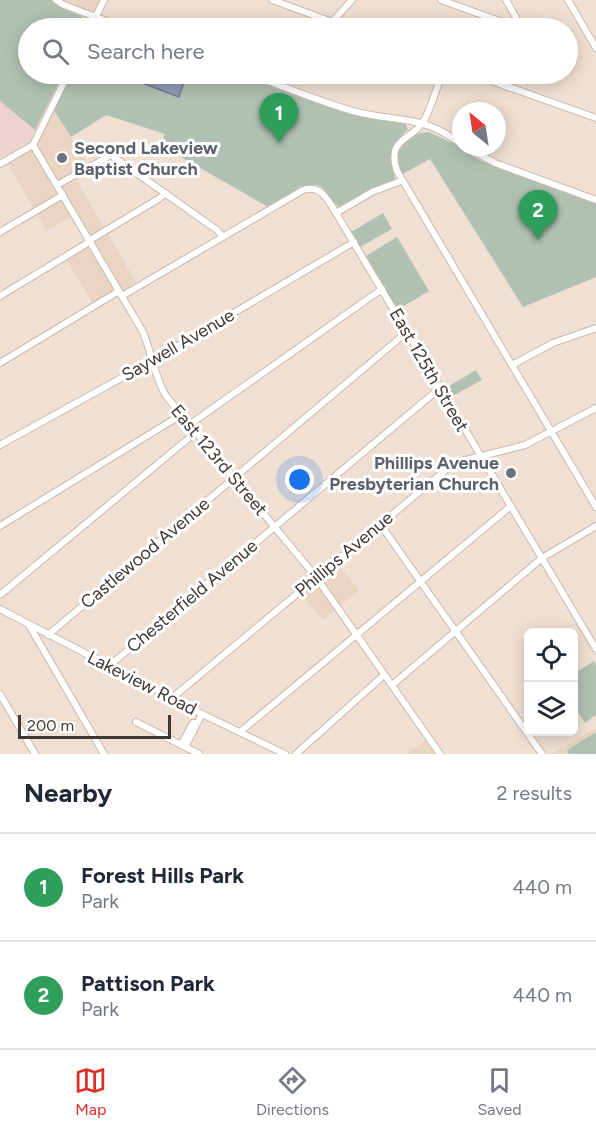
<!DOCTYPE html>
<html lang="en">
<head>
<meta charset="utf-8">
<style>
	body { margin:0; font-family:Figtree,sans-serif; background:#f6f6f7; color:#1f2937 }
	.controls { position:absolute; right:18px; bottom:18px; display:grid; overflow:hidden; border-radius:9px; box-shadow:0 3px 15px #0003 }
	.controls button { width:54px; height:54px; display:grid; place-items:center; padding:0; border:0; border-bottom:2px solid #e0e1e3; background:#fff; color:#1f2937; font:30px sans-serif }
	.compass { position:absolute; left:452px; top:102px; width:54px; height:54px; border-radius:50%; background:#fff; box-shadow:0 3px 15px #0003; rotate:330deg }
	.scale { position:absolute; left:18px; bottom:15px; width:153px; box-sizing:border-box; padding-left:6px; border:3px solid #3f3833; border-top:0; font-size:16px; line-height:21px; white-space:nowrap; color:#3f3833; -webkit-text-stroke:4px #fff; paint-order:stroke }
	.you { position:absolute; left:300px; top:480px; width:21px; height:21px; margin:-15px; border:4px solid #fff; border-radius:50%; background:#1a73e8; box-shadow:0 0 0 9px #1a73e833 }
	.badge { display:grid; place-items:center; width:39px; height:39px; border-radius:50%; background:#d93025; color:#fff; font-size:20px; font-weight:700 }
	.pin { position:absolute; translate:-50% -50px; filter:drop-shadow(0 2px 3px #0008) }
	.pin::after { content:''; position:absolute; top:32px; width:21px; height:18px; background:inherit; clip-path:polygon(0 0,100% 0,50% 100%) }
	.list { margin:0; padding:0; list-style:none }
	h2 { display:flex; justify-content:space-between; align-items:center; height:78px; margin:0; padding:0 24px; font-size:26px }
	h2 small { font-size:20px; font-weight:400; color:#747a83 }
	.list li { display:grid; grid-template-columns:39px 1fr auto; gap:18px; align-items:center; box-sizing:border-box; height:108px; padding:0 24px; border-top:2px solid #e0e1e3 }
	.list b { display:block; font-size:22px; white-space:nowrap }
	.list p { margin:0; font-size:20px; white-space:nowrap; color:#747a83 }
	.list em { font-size:20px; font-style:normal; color:#747a83 }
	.icon { flex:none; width:33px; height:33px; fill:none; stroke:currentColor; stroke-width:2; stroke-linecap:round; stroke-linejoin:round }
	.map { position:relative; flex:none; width:596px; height:754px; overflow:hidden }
	.search { position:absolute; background:#fff; box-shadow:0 3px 15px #0003; left:18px; right:18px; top:18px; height:66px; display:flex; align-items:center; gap:15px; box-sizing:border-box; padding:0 21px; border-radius:33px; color:#747a83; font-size:22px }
	.sheet { height:294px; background:#fff }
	nav { display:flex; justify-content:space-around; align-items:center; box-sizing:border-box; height:84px; border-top:2px solid #e0e1e3; background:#fff; font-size:16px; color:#747a83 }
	nav a { display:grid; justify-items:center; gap:3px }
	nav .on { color:#d93025 }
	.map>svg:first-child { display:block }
</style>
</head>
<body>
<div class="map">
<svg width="596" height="754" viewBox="0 0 596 754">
	<rect width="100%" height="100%" fill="#f0e0d3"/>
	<!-- built -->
	<g fill="#ead4c2">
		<path d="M56 0H104L95 18Z"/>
		<path d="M52 105 89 167 74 176 139 287 122 296 119 291 94 306 65 257 90 240 74 215 47 231 6 161 33 145Z"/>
		<path d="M335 561 359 590 323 620 299 592Z"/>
		<path d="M596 728V754H552L587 733Z"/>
		<path d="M428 738 440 754H406Z"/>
	</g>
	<!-- education -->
	<path fill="#edd2d0" d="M0 0H51L60 7 83 18 86 25 84 28H28V74H63L30 141 0 160Z"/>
	<!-- green -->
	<g fill="#b0c1b3">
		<path d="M0 0H51L60 7 81 16 86 22 84 28H28V74H63L35 130 0 101Z"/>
		<path d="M72 74H239L351 114 405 123 408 129C386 152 391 151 395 180L365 192 339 207C332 202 328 191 320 186 307 179 280 201 268 207L160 145 165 134 106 115 71 137 54 110Z"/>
		<path d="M429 132 452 143 481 161 596 204V277L523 307 430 159 401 175C400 170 398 165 397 161 394 143 414 132 429 132Z"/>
		<path d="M383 213 392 229 360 247 351 232Z"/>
		<path d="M397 237 429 291 397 310 366 256Z"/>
		<path d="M476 370 482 380 449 398 444 389Z"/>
		<path d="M594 661 596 665V715L585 723 574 706V674Z"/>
		<path d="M596 732V754H569L567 750Z"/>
	</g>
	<!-- water -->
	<path fill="#8e9cb6" stroke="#767e8f" stroke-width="1.5" d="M145 74H169L185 79 179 97 142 83Z"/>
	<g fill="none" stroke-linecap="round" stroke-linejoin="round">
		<defs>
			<g id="minor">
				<path d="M56 0 64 5 125 28"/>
				<path d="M272 0 349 28"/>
				<path d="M441 0 519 28"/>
				<path d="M506 0 522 28"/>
				<path d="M568 0 596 48"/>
				<path d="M332 22 352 0"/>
				<path d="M90 28 104 0"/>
				<path d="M249 74C283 86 318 101 353 111 396 123 421 113 461 144"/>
				<path d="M442 74C437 86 430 112 423 122 411 141 386 138 397 171L596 507"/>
				<path d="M472 74 596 118"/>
				<path d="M507 87 512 74"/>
				<path d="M33 145 143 332C152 354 154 376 166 396L316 577 440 754"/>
				<path d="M33 145 68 74"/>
				<path d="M466 147 495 163 596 200"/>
				<path d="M0 164 33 145"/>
				<path d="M57 185 111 155 217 230 223 237"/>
				<path d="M336 213 372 192 401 181"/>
				<path d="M0 232 63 195"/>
				<path d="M0 296 86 244 90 240 160 198 165 193"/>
				<path d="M122 296 303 190C321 184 328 200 336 213L596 649"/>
				<path d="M0 363 119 291"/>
				<path d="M512 365 553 343 596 328"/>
				<path d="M189 425 382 289"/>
				<path d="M0 445 152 361 354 242"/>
				<path d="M380 524 542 754"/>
				<path d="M0 526 181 415"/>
				<path d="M0 595 195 433"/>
				<path d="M0 609 202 714 285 754"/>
				<path d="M29 625 104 754"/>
				<path d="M48 635 407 332"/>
				<path d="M109 666 440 388"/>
				<path d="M392 685 542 558 596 526"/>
				<path d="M0 694 35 754"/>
				<path d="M172 698 454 463 525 445 596 408"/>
				<path d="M136 722 199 754"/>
				<path d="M240 732 511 506"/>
				<path d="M181 745 193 723"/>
				<path d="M185 747 202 714"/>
				<path d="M296 754 384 675"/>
			</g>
		</defs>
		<!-- minor casing -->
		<use href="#minor" stroke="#c9b9ad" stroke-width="8"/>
		<!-- minor -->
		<use href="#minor" stroke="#fff" stroke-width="6"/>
	</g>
	<!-- markers -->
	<g fill="#6b7280" stroke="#fff" stroke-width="2">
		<circle cx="62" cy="158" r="6"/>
		<circle cx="511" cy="473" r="6"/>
	</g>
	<g text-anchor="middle" stroke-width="6" stroke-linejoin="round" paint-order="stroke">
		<!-- worship labels -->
		<g font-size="18" font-weight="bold" fill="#5b616d" stroke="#fff" text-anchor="start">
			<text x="74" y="154">Second Lakeview<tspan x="74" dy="21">Baptist Church</tspan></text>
			<text x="499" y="469" text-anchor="end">Phillips Avenue<tspan x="499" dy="21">Presbyterian Church</tspan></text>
		</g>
		<!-- street labels -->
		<g font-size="18" fill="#3f3833" stroke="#fff">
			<text transform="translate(178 345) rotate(-30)" y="6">Saywell Avenue</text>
			<text transform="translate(429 370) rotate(60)" y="6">East 125th Street</text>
			<text transform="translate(219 460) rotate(50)" y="6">East 123rd Street</text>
			<text transform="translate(145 553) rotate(-40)" y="6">Castlewood Avenue</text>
			<text transform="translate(344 554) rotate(-40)" y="6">Phillips Avenue</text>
			<text transform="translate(192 596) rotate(-40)" y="6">Chesterfield Avenue</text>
			<text transform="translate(142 683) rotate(27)" y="6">Lakeview Road</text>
		</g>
	</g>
</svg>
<div class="controls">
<button><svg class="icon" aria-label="locate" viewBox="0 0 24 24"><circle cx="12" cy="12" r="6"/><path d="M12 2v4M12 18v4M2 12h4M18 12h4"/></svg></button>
<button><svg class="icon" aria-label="layers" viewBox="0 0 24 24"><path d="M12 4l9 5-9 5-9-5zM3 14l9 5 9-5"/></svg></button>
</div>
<svg class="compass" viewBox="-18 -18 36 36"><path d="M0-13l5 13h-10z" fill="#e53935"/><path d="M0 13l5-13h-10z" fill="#747a83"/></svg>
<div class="scale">200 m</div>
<div class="you"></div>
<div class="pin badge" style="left:279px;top:143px;background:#2e9e5b">1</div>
<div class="pin badge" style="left:538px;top:240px;background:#2e9e5b">2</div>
<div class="search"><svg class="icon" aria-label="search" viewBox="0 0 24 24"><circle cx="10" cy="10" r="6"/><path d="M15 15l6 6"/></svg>Search here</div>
</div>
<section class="sheet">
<h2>Nearby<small>2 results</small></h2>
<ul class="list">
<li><span class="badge" style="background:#2e9e5b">1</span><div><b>Forest Hills Park</b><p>Park</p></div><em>440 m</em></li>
<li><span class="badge" style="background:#2e9e5b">2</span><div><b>Pattison Park</b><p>Park</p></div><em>440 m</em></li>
</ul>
</section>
<nav>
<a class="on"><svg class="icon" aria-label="map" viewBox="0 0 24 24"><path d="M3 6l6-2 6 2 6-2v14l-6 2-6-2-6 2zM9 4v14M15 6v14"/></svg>Map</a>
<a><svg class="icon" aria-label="directions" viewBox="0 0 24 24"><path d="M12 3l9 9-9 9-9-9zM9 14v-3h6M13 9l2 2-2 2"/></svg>Directions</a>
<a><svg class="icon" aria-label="saved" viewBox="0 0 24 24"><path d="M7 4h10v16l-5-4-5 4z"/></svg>Saved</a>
</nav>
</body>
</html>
